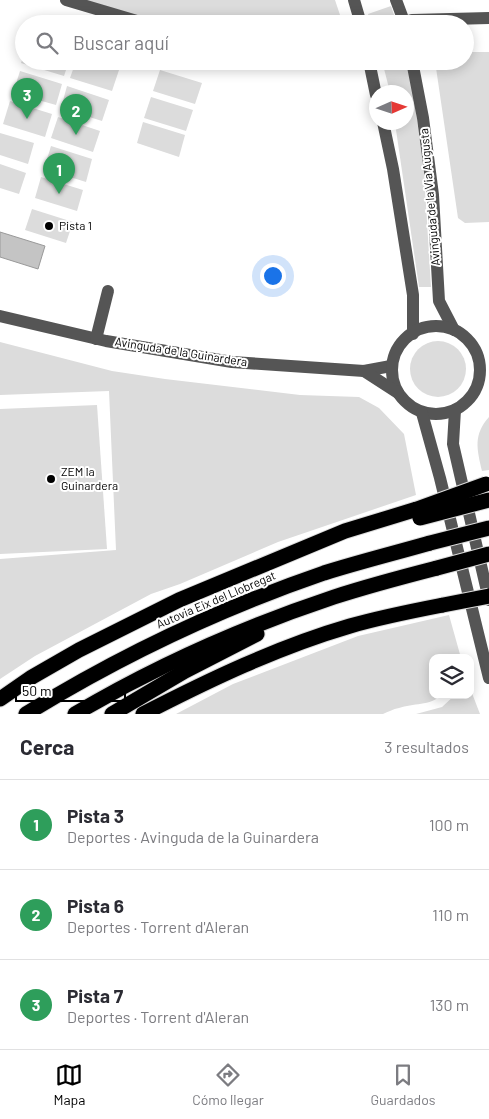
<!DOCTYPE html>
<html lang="es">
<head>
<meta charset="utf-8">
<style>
	body { margin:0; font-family:Barlow,sans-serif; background:#f7f7f7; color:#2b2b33 }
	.controls { position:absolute; right:15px; bottom:15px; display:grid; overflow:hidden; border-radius:10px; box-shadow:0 2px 12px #0003 }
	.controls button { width:45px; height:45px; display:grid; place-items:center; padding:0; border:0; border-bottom:1px solid #e1e1e2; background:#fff; color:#2b2b33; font:25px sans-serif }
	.compass { position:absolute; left:369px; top:85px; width:45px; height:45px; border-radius:50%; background:#fff; box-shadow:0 2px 12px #0003; rotate:87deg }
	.scale { position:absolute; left:15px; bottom:12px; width:111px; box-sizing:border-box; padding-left:5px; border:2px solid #000; border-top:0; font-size:14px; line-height:18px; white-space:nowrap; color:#000; -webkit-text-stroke:4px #fff; paint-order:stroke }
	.you { position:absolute; left:272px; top:275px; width:18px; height:18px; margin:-12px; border:4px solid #fff; border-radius:50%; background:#1a73e8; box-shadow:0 0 0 8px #1a73e833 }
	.badge { display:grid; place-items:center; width:32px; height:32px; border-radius:50%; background:#000; color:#fff; font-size:16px; font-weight:700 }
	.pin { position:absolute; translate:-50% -41px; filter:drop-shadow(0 1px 2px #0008) }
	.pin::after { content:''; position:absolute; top:26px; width:18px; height:15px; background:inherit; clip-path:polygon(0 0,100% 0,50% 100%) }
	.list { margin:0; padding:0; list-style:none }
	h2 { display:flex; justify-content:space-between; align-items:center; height:65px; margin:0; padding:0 20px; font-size:21px }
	h2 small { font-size:16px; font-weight:400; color:#7c7c81 }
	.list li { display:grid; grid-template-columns:32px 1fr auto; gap:15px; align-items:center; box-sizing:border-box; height:90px; padding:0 20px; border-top:1px solid #e1e1e2 }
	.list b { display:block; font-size:19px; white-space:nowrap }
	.list p { margin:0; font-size:16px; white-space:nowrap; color:#7c7c81 }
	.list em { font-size:16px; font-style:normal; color:#7c7c81 }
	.icon { flex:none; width:28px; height:28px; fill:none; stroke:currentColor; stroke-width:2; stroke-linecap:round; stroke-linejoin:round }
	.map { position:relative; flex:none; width:489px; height:714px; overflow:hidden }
	.search { position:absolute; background:#fff; box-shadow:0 2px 12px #0003; left:15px; right:15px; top:15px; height:55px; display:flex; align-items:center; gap:12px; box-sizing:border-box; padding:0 18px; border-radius:28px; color:#7c7c81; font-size:19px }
	.sheet { height:335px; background:#fff }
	nav { display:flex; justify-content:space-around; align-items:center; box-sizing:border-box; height:70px; border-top:1px solid #e1e1e2; background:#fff; font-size:14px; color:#7c7c81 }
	nav a { display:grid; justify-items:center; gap:2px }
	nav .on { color:#000 }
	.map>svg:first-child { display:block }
</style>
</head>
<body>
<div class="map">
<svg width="489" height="714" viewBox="0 0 489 714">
	<rect width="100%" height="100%" fill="#fff"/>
	<!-- green -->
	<g fill="#dcdcdc">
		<path d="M66 0H335L343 24H147Z"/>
		<path d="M391 6 397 24H371L368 14Z"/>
		<path d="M465 52H489V222L465 223 458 218 435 61H465Z"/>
		<path d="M24 55V61H69L64 76 21 63Z"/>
		<path d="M76 61H93L119 70 112 91 70 78Z"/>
		<path d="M382 61H407L415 104 424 173 431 287H419L395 123 406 122V92H390Z"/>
		<path d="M160 70 202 83 195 104 153 91Z"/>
		<path d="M20 71 62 84 56 105 13 93Z"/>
		<path d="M67 86 109 100 102 121 61 108Z"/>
		<path d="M151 97 193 110 186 131 144 118Z"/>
		<path d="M10 101 52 114 45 137 3 124Z"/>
		<path d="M58 117 100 131 93 152 51 138Z"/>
		<path d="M143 122 185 135 179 157 137 143Z"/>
		<path d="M0 133 34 143 28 164 0 155Z"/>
		<path d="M51 146 92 159 86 182 44 169Z"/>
		<path d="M0 164 26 173 19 194 0 188Z"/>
		<path d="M41 177 83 190 77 211 35 198Z"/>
		<path d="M32 209 73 222 66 243 25 230Z"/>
		<circle cx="438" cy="369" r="28"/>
		<path d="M0 342 112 371 165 379 300 395 359 397 379 408 404 434 416 495 278 542 180 584 151 594 35 656 0 679V559L116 550 109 391 0 395Z"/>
		<path d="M97 405 107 549 0 554V409Z"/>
		<path d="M489 417V470L482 471C477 449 473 435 489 417Z"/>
		<path d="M449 615 461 658H433V695H442C430 706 413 703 399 708 393 709 388 712 383 714H176L233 684 358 636Z"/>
		<path d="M470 688 480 714H416L442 707 455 695H470Z"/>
	</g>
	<!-- building -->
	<path fill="#c4c4c4" stroke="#999" d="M0 232 45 246 38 269 0 257Z"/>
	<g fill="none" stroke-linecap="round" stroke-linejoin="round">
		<defs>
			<g id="highway">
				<path d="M0 699 32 677 79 650 179 600 345 531 417 509"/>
				<path d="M26 714C120 656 219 609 324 573 359 562 395 553 430 543"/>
				<path d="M75 714C156 666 244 627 334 597 368 586 402 577 437 568"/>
				<path d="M112 714 185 671 257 634"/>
				<path d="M143 714C209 680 278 647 350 626 381 617 412 611 443 605"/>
			</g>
		</defs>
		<!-- highway casing -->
		<use href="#highway" stroke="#dbdbdb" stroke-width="17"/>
		<!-- minor -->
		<g stroke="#555" stroke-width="12">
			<path d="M66 0 147 24"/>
			<path d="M354 0 361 24"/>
			<path d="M396 0 405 24"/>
			<path d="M405 22 412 20 489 18"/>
			<path d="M369 61 376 95"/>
			<path d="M412 61 423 118 433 195 439 301 454 330"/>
			<path d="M383 122 393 169 413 295V334"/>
			<path d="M0 316 106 341 232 362 364 371 391 366"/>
			<circle cx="436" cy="370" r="44"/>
			<path d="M96 339 108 291"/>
			<path d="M364 371 398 393"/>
			<path d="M455 410 453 444 489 600"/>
			<path d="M422 413 440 478 489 678"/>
		</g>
		<!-- highway -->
		<use href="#highway" stroke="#000" stroke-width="15"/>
		<defs>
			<g id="highway-bridge">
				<path d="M417 509 486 484"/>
				<path d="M420 518 489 500"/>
				<path d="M430 543 489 528"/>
				<path d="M437 568 489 554"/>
				<path d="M443 605 489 596"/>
			</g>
		</defs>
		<!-- highway-bridge casing -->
		<use href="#highway-bridge" stroke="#dbdbdb" stroke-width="17" stroke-linecap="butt"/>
		<!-- highway-bridge -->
		<use href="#highway-bridge" stroke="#000" stroke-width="15"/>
	</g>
	<!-- markers -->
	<g fill="#000" stroke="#fff" stroke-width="2">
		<circle cx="49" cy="226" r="5"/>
		<circle cx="51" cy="479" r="5"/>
	</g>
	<g text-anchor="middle" stroke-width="4" stroke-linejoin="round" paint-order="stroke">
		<!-- street labels -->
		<g font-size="12" fill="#000" stroke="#fff">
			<text transform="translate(430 197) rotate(-95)" y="4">Avinguda de la Via Augusta</text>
			<text transform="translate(181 352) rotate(9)" y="4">Avinguda de la Guinardera</text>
			<text transform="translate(216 600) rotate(-23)" y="4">Autovia Eix del Llobregat</text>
		</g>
		<!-- poi labels -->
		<g font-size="12" fill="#000" stroke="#fff" text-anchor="start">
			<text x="59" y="230">Pista 1</text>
			<text x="61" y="476">ZEM la<tspan x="61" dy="14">Guinardera</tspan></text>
		</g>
	</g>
</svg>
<div class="controls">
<button><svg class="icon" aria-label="layers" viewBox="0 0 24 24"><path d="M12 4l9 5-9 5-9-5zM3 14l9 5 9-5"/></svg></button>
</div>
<svg class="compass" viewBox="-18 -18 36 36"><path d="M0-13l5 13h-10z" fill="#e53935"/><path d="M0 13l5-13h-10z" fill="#7c7c81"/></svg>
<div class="scale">50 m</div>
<div class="you"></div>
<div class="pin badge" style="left:59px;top:194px;background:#2e9e5b">1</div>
<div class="pin badge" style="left:76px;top:135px;background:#2e9e5b">2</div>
<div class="pin badge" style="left:27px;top:119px;background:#2e9e5b">3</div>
<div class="search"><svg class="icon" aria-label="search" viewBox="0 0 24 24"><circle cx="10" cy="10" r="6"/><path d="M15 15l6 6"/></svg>Buscar aquí</div>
</div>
<section class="sheet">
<h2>Cerca<small>3 resultados</small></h2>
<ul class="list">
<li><span class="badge" style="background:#2e9e5b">1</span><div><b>Pista 3</b><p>Deportes · Avinguda de la Guinardera</p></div><em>100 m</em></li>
<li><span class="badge" style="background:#2e9e5b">2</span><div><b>Pista 6</b><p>Deportes · Torrent d'Aleran</p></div><em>110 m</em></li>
<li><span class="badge" style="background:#2e9e5b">3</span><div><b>Pista 7</b><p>Deportes · Torrent d'Aleran</p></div><em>130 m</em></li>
</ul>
</section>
<nav>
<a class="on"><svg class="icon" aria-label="map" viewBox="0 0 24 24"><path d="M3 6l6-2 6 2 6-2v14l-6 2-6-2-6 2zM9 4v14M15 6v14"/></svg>Mapa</a>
<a><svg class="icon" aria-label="directions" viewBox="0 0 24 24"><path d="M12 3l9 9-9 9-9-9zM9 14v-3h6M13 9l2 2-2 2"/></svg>Cómo llegar</a>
<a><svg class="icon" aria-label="saved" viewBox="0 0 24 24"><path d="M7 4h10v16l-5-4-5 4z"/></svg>Guardados</a>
</nav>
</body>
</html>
